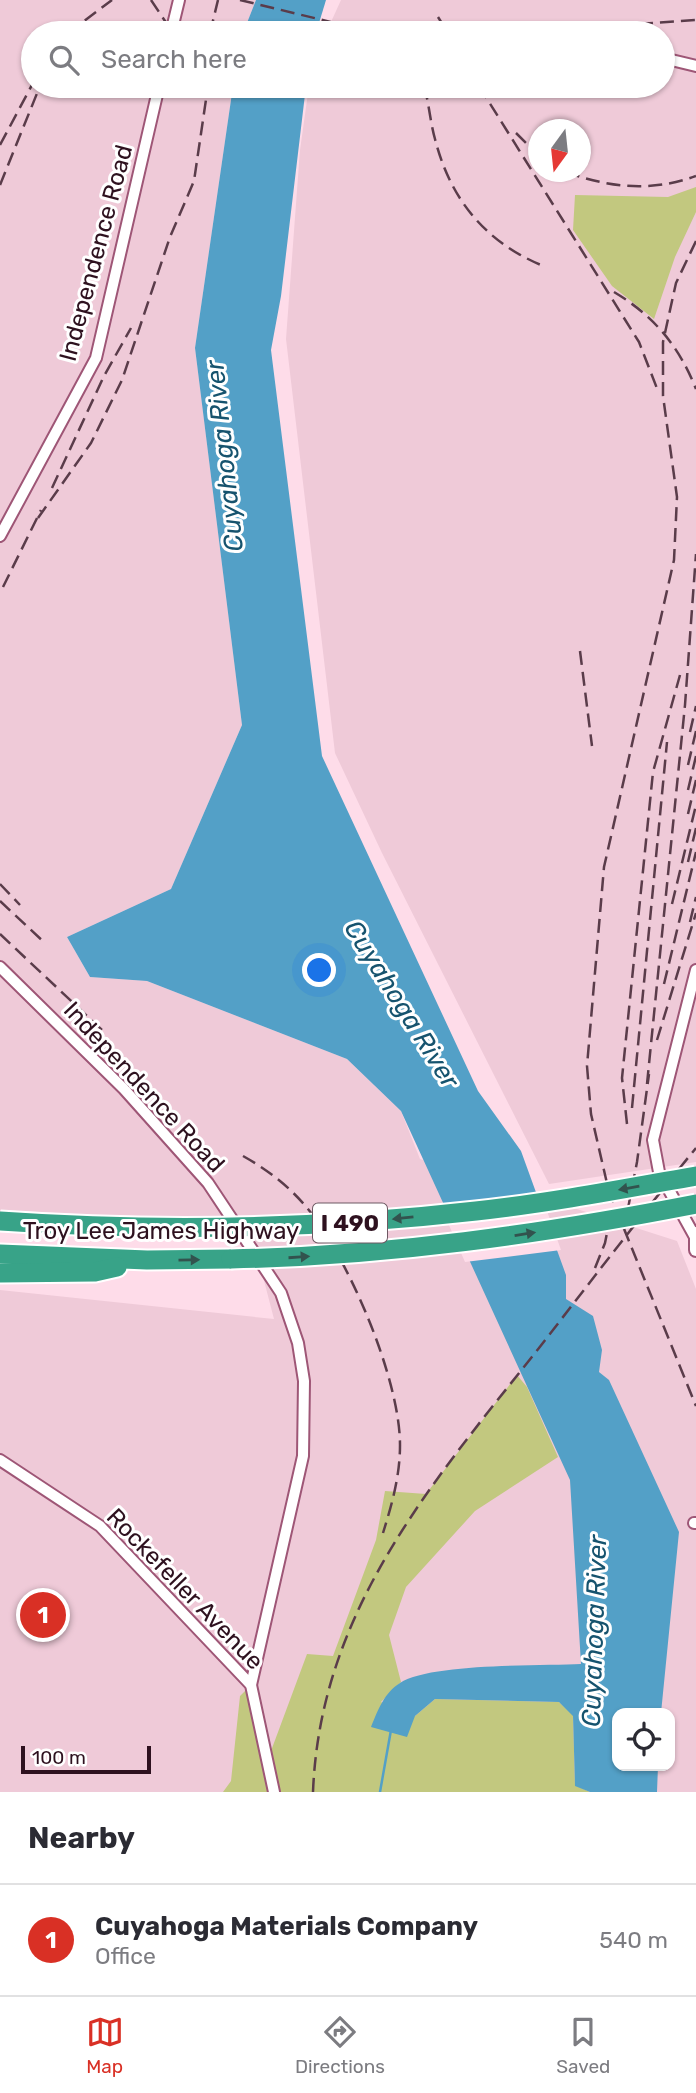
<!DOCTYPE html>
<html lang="en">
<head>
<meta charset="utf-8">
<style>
	body { margin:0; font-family:Rubik,sans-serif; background:#f2f2f3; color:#2b2b33 }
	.controls { position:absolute; right:21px; bottom:21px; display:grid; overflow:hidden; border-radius:14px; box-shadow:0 2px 5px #0004 }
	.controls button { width:63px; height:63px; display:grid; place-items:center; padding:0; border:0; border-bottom:2px solid #e1e1e2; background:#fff; color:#2b2b33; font:35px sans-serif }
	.compass { position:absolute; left:528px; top:119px; width:63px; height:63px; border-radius:50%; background:#fff; box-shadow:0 2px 5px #0004; rotate:195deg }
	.scale { position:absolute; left:21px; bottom:18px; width:130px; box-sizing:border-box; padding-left:7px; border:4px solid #2e111f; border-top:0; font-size:19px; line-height:24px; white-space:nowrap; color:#2e111f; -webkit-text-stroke:5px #fff; paint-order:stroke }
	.you { position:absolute; left:320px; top:971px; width:24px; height:24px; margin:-18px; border:5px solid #fff; border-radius:50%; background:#1a73e8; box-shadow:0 0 0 10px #1a73e833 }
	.badge { display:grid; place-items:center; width:46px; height:46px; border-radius:50%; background:#d93025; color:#fff; font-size:23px; font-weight:700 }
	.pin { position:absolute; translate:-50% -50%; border:4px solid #fff; box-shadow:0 2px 7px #0006 }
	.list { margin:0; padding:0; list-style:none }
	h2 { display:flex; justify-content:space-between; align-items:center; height:91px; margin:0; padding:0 28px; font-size:30px }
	h2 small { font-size:23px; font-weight:400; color:#7c7c81 }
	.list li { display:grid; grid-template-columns:46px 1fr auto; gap:21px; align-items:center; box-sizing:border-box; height:112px; padding:0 28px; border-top:2px solid #e1e1e2 }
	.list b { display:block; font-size:26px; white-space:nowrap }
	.list p { margin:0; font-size:23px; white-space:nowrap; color:#7c7c81 }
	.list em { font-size:23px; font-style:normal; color:#7c7c81 }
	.icon { flex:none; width:38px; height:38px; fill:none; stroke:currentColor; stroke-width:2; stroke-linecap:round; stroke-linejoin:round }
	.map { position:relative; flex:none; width:696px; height:1792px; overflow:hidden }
	.search { position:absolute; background:#fff; box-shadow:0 2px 5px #0004; left:21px; right:21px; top:21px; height:77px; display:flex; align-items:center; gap:18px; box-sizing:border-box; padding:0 24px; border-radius:38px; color:#7c7c81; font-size:26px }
	.sheet { height:203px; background:#fff }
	nav { display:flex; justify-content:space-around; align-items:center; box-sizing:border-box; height:98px; border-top:2px solid #e1e1e2; background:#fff; font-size:19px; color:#7c7c81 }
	nav a { display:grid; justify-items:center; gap:4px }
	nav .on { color:#d93025 }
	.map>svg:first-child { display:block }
</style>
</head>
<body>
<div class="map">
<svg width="696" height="1792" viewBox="0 0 696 1792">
	<rect width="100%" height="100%" fill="#fedce9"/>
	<!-- built -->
	<g fill="#efcad8" fill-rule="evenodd">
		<path d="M0 0H256L243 33H33V86H233L195 348 242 725 171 889 67 937 90 977 147 981 347 1059 401 1111 420 1159 677 1241 696 1289V1792H0V1290L274 1319 261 1269 220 1217 147 1218 0 1210ZM617 1713H670V1766H617Z"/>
		<path d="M341 0H696V1162L549 1184 382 853 335 753 286 339 300 150 309 86H663V33H326ZM538 130H580V172H538Z"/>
	</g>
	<!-- green -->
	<g fill="#c2c87f">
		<path d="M696 187V212L675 257 654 319 612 286 573 230 575 195 668 197Z"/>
		<path d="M517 1375 527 1387 558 1457 475 1511 406 1587 389 1635 401 1682 381 1702 415 1716 435 1699 559 1702 573 1715 575 1785 590 1792H223L231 1781 240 1696 251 1685 268 1759 307 1654 333 1656 376 1540 385 1491 426 1494Z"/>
	</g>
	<!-- water -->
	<g fill="#53a0c7">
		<path d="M256 0H326L316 33H243Z"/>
		<path d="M233 86H306L281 296 271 350 322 756 478 1091 521 1151 566 1275V1299L593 1316 602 1350 599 1372 609 1380 679 1532 661 1713H617V1766H658L657 1792H590L575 1786 573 1716 559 1702 435 1699 415 1716 407 1737 371 1727C378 1710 384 1693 400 1683 430 1663 542 1666 581 1664L570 1480 401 1111 347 1059 147 981 90 977 67 937 171 889 242 725 195 348Z"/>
	</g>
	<!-- pier -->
	<path fill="#fedce9" d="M542 1197 561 1250 465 1262 442 1209Z"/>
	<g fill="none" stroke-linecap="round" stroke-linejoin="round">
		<!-- stream -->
		<path stroke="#53a0c7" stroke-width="2.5" d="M380 1792 391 1730"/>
		<defs>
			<g id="minor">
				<path d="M171 33 179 0"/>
				<path d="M663 58 696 66"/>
				<path d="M0 536 96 358 159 86"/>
				<path d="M0 967 124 1089 208 1183 281 1293 298 1343 304 1381 303 1456 251 1685"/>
				<path d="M695 1237 659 1172 653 1140 696 970"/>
				<path d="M0 1460 100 1526 251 1685 274 1792"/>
				<path d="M694 1523H696"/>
			</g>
			<path id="tertiary" d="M696 1233V1250"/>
			<g id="motorway">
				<path d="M0 1254 147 1260 231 1259"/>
				<path d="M0 1273 95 1272 117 1267"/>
			</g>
		</defs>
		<!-- minor casing -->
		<use href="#minor" stroke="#9e5676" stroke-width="14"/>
		<!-- tertiary casing -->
		<use href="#tertiary" stroke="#9e5676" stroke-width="16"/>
		<!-- motorway casing -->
		<use href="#motorway" stroke="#fff" stroke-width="23"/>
		<!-- minor -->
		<use href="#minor" stroke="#fff" stroke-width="10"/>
		<!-- tertiary -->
		<use href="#tertiary" stroke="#fff" stroke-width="12"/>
		<!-- motorway -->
		<use href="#motorway" stroke="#38a388" stroke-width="19"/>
		<!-- rail -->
		<g stroke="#5a3c4a" stroke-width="2.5" stroke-dasharray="14 7" stroke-linecap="butt">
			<path d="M151 0 173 33"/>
			<path d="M240 0 376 33"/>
			<path d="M438 17 448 33"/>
			<path d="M639 24 696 20"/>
			<path d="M68 33 112 0"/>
			<path d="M210 33 218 0"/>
			<path d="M424 86C429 103 430 121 435 139 450 198 484 241 541 265"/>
			<path d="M479 86 639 342 658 391"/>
			<path d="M516 133 538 155"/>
			<path d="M0 145 33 83"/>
			<path d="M566 172C610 188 652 192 696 176"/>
			<path d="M0 185 40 86"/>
			<path d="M696 241 676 283 663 342V396L677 497 674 560 604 867 587 1066 591 1114 609 1192 696 1406"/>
			<path d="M614 292C654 316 679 346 696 389"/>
			<path d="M52 488 104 376 131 328"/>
			<path d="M38 518 91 443 122 380 170 237 194 181 208 86"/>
			<path d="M3 587 41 510"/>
			<path d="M580 651 592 746"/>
			<path d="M690 732 696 706"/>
			<path d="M688 765 696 731"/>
			<path d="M688 790 696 756"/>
			<path d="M688 814 696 780"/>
			<path d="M688 862 696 828"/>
			<path d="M0 884 20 905"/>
			<path d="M0 901 46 944"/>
			<path d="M672 904 696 805"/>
			<path d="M690 922 696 897"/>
			<path d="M0 934 102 1030"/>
			<path d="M664 984 696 852"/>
			<path d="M657 1040 696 913"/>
			<path d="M647 1084 685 705 696 554"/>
			<path d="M632 1108 667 742"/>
			<path d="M627 1124 622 1078 653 772 680 675"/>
			<path d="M243 1156C268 1170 290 1187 308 1209 349 1260 400 1379 400 1445 400 1476 392 1504 383 1533"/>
			<path d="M624 1229 637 1162 649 1074"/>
			<path d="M595 1268 605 1243 612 1208"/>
			<path d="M313 1792C320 1611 432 1483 539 1348 591 1281 643 1213 696 1148"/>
		</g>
		<defs>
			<g id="motorway-bridge">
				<path d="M0 1221C159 1232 317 1229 476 1211 550 1203 623 1189 696 1176"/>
				<path d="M231 1259C388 1256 542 1234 696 1204"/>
			</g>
		</defs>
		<!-- motorway-bridge casing -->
		<use href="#motorway-bridge" stroke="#fff" stroke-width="23" stroke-linecap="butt"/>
		<!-- motorway-bridge -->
		<use href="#motorway-bridge" stroke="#38a388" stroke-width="19"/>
	</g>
	<!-- one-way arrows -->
	<defs><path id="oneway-solid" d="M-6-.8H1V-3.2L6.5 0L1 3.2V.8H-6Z" transform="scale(1.75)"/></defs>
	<g fill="#32534e">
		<use href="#oneway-solid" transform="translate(629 1188) rotate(170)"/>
		<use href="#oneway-solid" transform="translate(403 1218) rotate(174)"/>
		<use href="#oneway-solid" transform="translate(525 1234) rotate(-9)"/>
		<use href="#oneway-solid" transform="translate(299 1257) rotate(-4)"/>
		<use href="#oneway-solid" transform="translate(189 1260) rotate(-1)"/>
	</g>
	<g text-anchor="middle" stroke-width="6" stroke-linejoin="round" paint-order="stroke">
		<!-- shield labels -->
		<rect fill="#fff" stroke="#6d5862" stroke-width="2" x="313" y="1203.5" width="74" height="39" rx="5"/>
		<g font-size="23" font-weight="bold" fill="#2e111f">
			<text x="350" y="1231">I 490</text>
		</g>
		<!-- street labels -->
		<g font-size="24" fill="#2e111f" stroke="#fff">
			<text transform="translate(96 253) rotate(-75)" y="8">Independence Road</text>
			<text transform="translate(144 1087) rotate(47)" y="8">Independence Road</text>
			<text x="161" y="1239">Troy Lee James Highway</text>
			<text transform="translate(185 1589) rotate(46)" y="8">Rockefeller Avenue</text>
		</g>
		<!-- water labels -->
		<g font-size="26" font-style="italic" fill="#16536e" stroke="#fff">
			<text transform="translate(224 456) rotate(-96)" y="9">Cuyahoga River</text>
			<text transform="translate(402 1004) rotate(58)" y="9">Cuyahoga River</text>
			<text transform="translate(594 1631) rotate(-88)" y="9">Cuyahoga River</text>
		</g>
	</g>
</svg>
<div class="controls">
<button><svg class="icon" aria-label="locate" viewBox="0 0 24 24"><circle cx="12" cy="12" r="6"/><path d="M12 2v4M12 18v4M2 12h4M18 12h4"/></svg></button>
</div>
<svg class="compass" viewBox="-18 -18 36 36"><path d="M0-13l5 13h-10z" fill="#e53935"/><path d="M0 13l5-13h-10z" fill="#7c7c81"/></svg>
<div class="scale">100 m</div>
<div class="you"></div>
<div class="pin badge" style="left:43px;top:1615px">1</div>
<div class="search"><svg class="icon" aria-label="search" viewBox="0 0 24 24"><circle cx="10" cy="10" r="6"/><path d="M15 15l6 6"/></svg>Search here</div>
</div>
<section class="sheet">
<h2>Nearby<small></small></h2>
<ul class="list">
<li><span class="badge">1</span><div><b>Cuyahoga Materials Company</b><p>Office</p></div><em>540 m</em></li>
</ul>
</section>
<nav>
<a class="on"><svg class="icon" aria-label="map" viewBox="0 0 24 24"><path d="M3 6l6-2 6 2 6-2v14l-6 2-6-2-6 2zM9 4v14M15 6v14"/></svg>Map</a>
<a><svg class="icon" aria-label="directions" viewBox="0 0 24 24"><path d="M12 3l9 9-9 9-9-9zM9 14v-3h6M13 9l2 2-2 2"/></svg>Directions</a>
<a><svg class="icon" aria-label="saved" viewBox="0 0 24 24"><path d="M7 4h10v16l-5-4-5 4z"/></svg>Saved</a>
</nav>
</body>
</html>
